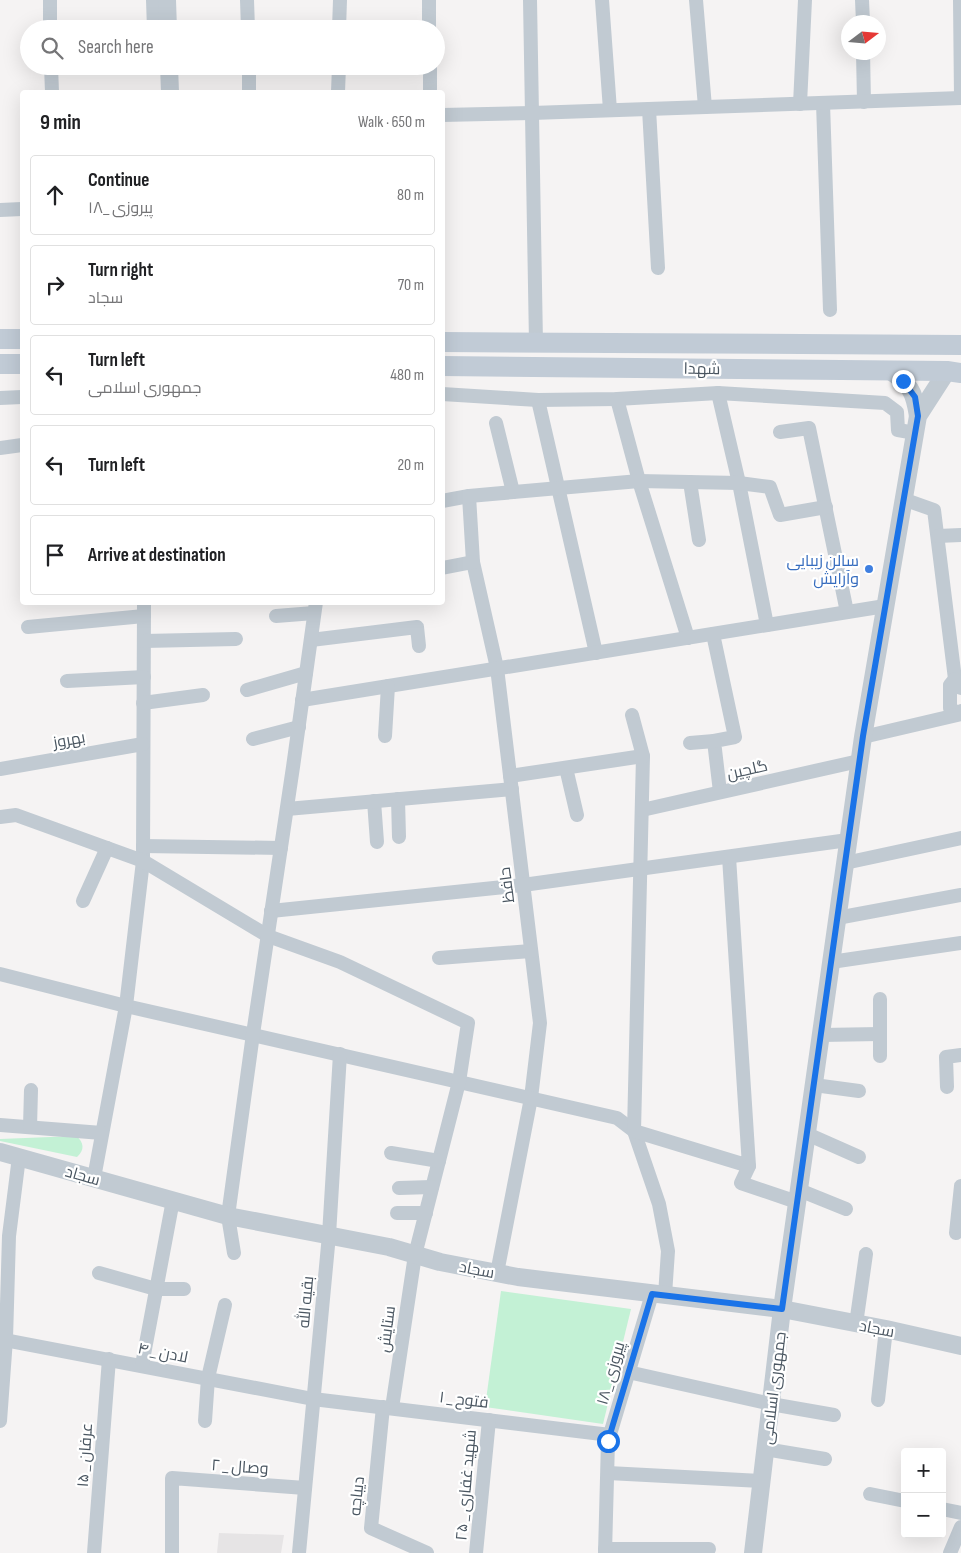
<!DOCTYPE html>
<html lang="en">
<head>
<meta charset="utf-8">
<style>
	body { margin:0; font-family:"Sofia Sans Condensed",Cairo,sans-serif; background:#f6f6f6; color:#202124 }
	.controls { position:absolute; right:15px; bottom:15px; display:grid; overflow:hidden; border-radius:5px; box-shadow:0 5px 20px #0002 }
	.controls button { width:45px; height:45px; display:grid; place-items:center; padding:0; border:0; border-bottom:1px solid #e0e0e0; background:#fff; color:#202124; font:25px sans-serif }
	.compass { position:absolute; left:841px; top:15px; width:45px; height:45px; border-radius:50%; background:#fff; box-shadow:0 5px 20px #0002; rotate:74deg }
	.stop { position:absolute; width:15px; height:15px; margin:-11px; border:4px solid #1a73e8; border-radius:50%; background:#fff }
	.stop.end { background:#1a73e8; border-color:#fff; box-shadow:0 1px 5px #0008 }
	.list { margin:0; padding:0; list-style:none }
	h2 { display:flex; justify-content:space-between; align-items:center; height:65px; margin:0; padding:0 20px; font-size:21px }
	h2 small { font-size:16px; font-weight:400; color:#757577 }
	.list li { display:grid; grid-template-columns:32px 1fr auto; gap:15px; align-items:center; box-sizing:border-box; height:80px; margin:0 10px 10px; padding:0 10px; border:1px solid #e0e0e0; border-radius:5px }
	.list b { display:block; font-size:19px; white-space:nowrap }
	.list p { margin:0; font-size:16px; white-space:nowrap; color:#757577 }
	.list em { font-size:16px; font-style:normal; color:#757577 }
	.icon { flex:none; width:28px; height:28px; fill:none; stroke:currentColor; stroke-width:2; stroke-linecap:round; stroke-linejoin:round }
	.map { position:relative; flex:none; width:961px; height:1553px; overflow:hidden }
	.search { position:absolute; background:#fff; box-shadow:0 5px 20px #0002; left:20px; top:20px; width:425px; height:55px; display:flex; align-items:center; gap:12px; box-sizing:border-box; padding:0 18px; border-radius:28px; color:#757577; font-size:19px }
	.panel { position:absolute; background:#fff; box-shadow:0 5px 20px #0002; left:20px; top:90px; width:425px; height:515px; border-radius:5px }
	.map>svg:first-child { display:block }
</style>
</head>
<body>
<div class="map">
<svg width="961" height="1553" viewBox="0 0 961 1553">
	<rect width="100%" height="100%" fill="#f5f3f3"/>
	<!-- education -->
	<path fill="#e6e4e5" d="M219 1533 284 1535 281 1553H217Z"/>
	<!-- green -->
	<g fill="#c3f1d5">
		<path d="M76 1136C84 1142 85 1150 77 1157L0 1141V1139Z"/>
		<path d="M501 1291 631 1309 603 1424 485 1407Z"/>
	</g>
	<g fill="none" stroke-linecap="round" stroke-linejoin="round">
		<!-- minor -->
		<g stroke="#c1cad2" stroke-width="14">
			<path d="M50 0V29"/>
			<path d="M247 0 248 29"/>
			<path d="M429 0V29"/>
			<path d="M530 0 536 343"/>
			<path d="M602 0 610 110"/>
			<path d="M696 0 705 107"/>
			<path d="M862 0 863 22"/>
			<path d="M339 29 340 0"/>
			<path d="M863 52 864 102"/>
			<path d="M51 66 52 92"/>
			<path d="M249 66V92"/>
			<path d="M430 66V92"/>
			<path d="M338 92 339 66"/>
			<path d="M823 103 830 310"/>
			<path d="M800 104 805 0"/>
			<path d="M649 109 658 268"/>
			<path d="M442 115 532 113 961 98 960 0"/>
			<path d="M0 210 22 209"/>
			<path d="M718 393 739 483 767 625"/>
			<path d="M442 394 538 400 617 399 718 393 885 403 897 412 898 430 915 433"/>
			<path d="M0 398 22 397"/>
			<path d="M617 399 639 481 688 638"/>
			<path d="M538 400 596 653"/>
			<path d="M496 423 513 492"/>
			<path d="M780 432 809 428 847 612"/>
			<path d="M0 448 22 445"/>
			<path d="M690 482 699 540"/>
			<path d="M469 496 473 562 497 668 540 1023 531 1098 497 1273"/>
			<path d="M903 499 934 510 955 679"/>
			<path d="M442 501 469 496 639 481 739 483 770 487 780 515 826 507"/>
			<path d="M938 536 961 535"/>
			<path d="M442 568 473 562"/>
			<path d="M144 602 143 861 126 1006 617 1118 634 1131 659 1204 668 1251 665 1295"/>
			<path d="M276 616 314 613"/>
			<path d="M28 627 144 616"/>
			<path d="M713 634 735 737 714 741 720 792"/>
			<path d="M311 640 417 627 419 646"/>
			<path d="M144 641 236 639"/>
			<path d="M67 681 144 677"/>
			<path d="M961 688 955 679 950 685V708L959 714 961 711"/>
			<path d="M247 690 306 673"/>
			<path d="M302 700 885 606"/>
			<path d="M143 703 203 695"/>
			<path d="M632 715 643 756 634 1131 749 1166 729 857"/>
			<path d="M385 736 388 686"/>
			<path d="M863 737 961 714"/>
			<path d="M253 739 299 727"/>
			<path d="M690 743 714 741"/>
			<path d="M566 768 577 815"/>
			<path d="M0 769 143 744"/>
			<path d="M510 776 643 756"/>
			<path d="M398 799 399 837"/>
			<path d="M374 801 377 842"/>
			<path d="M287 809 512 789"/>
			<path d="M642 810 859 761"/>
			<path d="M0 817 16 815 143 861 268 936 340 962 468 1023 459 1082 415 1255 392 1408"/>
			<path d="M143 846 281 848"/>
			<path d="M845 863 961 838"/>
			<path d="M83 901 107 848"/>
			<path d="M271 911 523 885 848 840"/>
			<path d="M837 918 961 895"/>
			<path d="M439 958 531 951"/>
			<path d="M831 962 961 943"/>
			<path d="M0 974 126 1006 94 1178"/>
			<path d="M821 1035 880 1034"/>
			<path d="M880 1056V999"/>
			<path d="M814 1085 859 1091"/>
			<path d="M947 1087 946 1057 961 1055"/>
			<path d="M0 1125 102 1133"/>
			<path d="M30 1127 31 1090"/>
			<path d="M807 1134 859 1157"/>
			<path d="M391 1153 439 1161"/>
			<path d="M749 1166 741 1183 797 1202"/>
			<path d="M399 1188 432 1187"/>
			<path d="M799 1190 846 1209"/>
			<path d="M397 1213H426"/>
			<path d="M956 1233 961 1186"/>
			<path d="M234 1253 228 1216 253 1034 293 767 316 602"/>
			<path d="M99 1273 156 1289H184"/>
			<path d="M856 1324 866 1254"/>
			<path d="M0 1339 313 1399 610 1435"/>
			<path d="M142 1365 173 1200"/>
			<path d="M628 1372 771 1404 834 1415"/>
			<path d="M878 1400 886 1329"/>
			<path d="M383 1407 371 1528 427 1553"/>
			<path d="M0 1421 6 1339 9 1236 19 1157"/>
			<path d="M205 1421 208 1378 225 1305"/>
			<path d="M765 1449 825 1459"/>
			<path d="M608 1473 761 1481"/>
			<path d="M870 1494 905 1501"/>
			<path d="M942 1509 961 1513"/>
			<path d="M605 1549H709"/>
			<path d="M94 1553 109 1359"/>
			<path d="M172 1553V1478L305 1488"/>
			<path d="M299 1553 329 1235 340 1054"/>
			<path d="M476 1553 489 1420"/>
			<path d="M605 1553 608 1441 652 1294"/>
			<path d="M950 1553 961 1527"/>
		</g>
		<!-- tertiary -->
		<g stroke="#c1cad2" stroke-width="18">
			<path d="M155 0 156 29"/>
			<path d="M167 0 168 29"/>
			<path d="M169 66 170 92"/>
			<path d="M889 370C910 385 914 390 918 416"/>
			<path d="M0 1152 228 1216 389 1247 440 1262 518 1277 782 1309 886 1329 961 1346"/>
			<path d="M753 1553 782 1309 863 737 918 416 947 371"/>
		</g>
		<!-- secondary -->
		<g stroke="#c1cbd6" stroke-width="20">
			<path d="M0 339H22"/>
			<path d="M442 342 961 345"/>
			<path d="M0 364H22"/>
			<path d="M442 366 947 371 961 373"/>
		</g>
	</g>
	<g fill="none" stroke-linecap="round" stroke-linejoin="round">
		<!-- route -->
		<path stroke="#1a73e8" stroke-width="6" d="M608 1441 652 1294 782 1309 863 736 918 416 915 397 903 381"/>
	</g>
	<!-- markers -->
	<circle fill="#3f7fe0" stroke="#fff" stroke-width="2" cx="869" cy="569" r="5"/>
	<g text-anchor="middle" stroke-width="4.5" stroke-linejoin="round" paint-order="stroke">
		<!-- street labels -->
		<g font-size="16" fill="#4a5661" stroke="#fff">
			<text transform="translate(702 368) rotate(1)" y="6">شهدا</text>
			<text transform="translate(69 739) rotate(-10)" y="6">بهروز</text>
			<text transform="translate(747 769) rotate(-13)" y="6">گلچین</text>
			<text transform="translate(506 885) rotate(-97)" y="6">حافظ</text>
			<text transform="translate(83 1175) rotate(16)" y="6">سجاد</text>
			<text transform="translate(477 1269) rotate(11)" y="6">سجاد</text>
			<text transform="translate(305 1302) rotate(-85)" y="6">بقیه الله</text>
			<text transform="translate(877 1328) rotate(11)" y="6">سجاد</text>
			<text transform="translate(386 1329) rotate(-82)" y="6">ستایش</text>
			<text transform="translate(163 1352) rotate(11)" y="6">لادن _ ۴</text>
			<text transform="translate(610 1373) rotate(-74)" y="6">پیروزی _۱۸</text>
			<text transform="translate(773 1388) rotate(-83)" y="6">جمهوری اسلامی</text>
			<text transform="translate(464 1399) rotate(7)" y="6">فتوح _ ۱</text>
			<text transform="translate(84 1455) rotate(-86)" y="6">عرفان _ ۱۵</text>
			<text transform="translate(240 1466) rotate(4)" y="6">وصال _ ۲</text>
			<text transform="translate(465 1485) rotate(-85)" y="6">شهید غفاری _ ۲۵</text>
			<text transform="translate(356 1496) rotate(-84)" y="6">دیباچه</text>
		</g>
		<!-- shop labels -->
		<g font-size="16" fill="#366cbe" stroke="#fff" text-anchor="end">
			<text x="859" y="566">سالن زیبایی<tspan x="859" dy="18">وآرایش</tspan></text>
		</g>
	</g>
</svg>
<div class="controls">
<button>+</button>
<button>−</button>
</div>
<svg class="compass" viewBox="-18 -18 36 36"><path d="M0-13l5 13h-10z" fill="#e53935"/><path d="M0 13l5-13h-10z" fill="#757577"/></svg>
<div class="stop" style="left:608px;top:1441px"></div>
<div class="stop end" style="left:903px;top:381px"></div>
<div class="search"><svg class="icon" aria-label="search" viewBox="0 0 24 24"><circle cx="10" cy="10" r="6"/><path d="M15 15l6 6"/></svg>Search here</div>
<section class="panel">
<h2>9 min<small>Walk · 650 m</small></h2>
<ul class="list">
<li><svg class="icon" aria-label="ahead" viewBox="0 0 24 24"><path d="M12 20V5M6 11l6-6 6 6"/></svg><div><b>Continue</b><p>پیروزی _۱۸</p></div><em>80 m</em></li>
<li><svg class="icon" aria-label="right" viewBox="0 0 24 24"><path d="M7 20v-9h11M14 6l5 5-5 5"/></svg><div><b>Turn right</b><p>سجاد</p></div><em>70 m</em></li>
<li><svg class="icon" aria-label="left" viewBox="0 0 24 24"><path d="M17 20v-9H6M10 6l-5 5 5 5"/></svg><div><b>Turn left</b><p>جمهوری اسلامی</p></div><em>480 m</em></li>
<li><svg class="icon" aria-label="left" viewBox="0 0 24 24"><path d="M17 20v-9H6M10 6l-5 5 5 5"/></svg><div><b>Turn left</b></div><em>20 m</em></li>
<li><svg class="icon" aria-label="arrive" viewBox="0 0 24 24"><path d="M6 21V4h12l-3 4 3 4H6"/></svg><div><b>Arrive at destination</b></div></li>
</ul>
</section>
</div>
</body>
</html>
